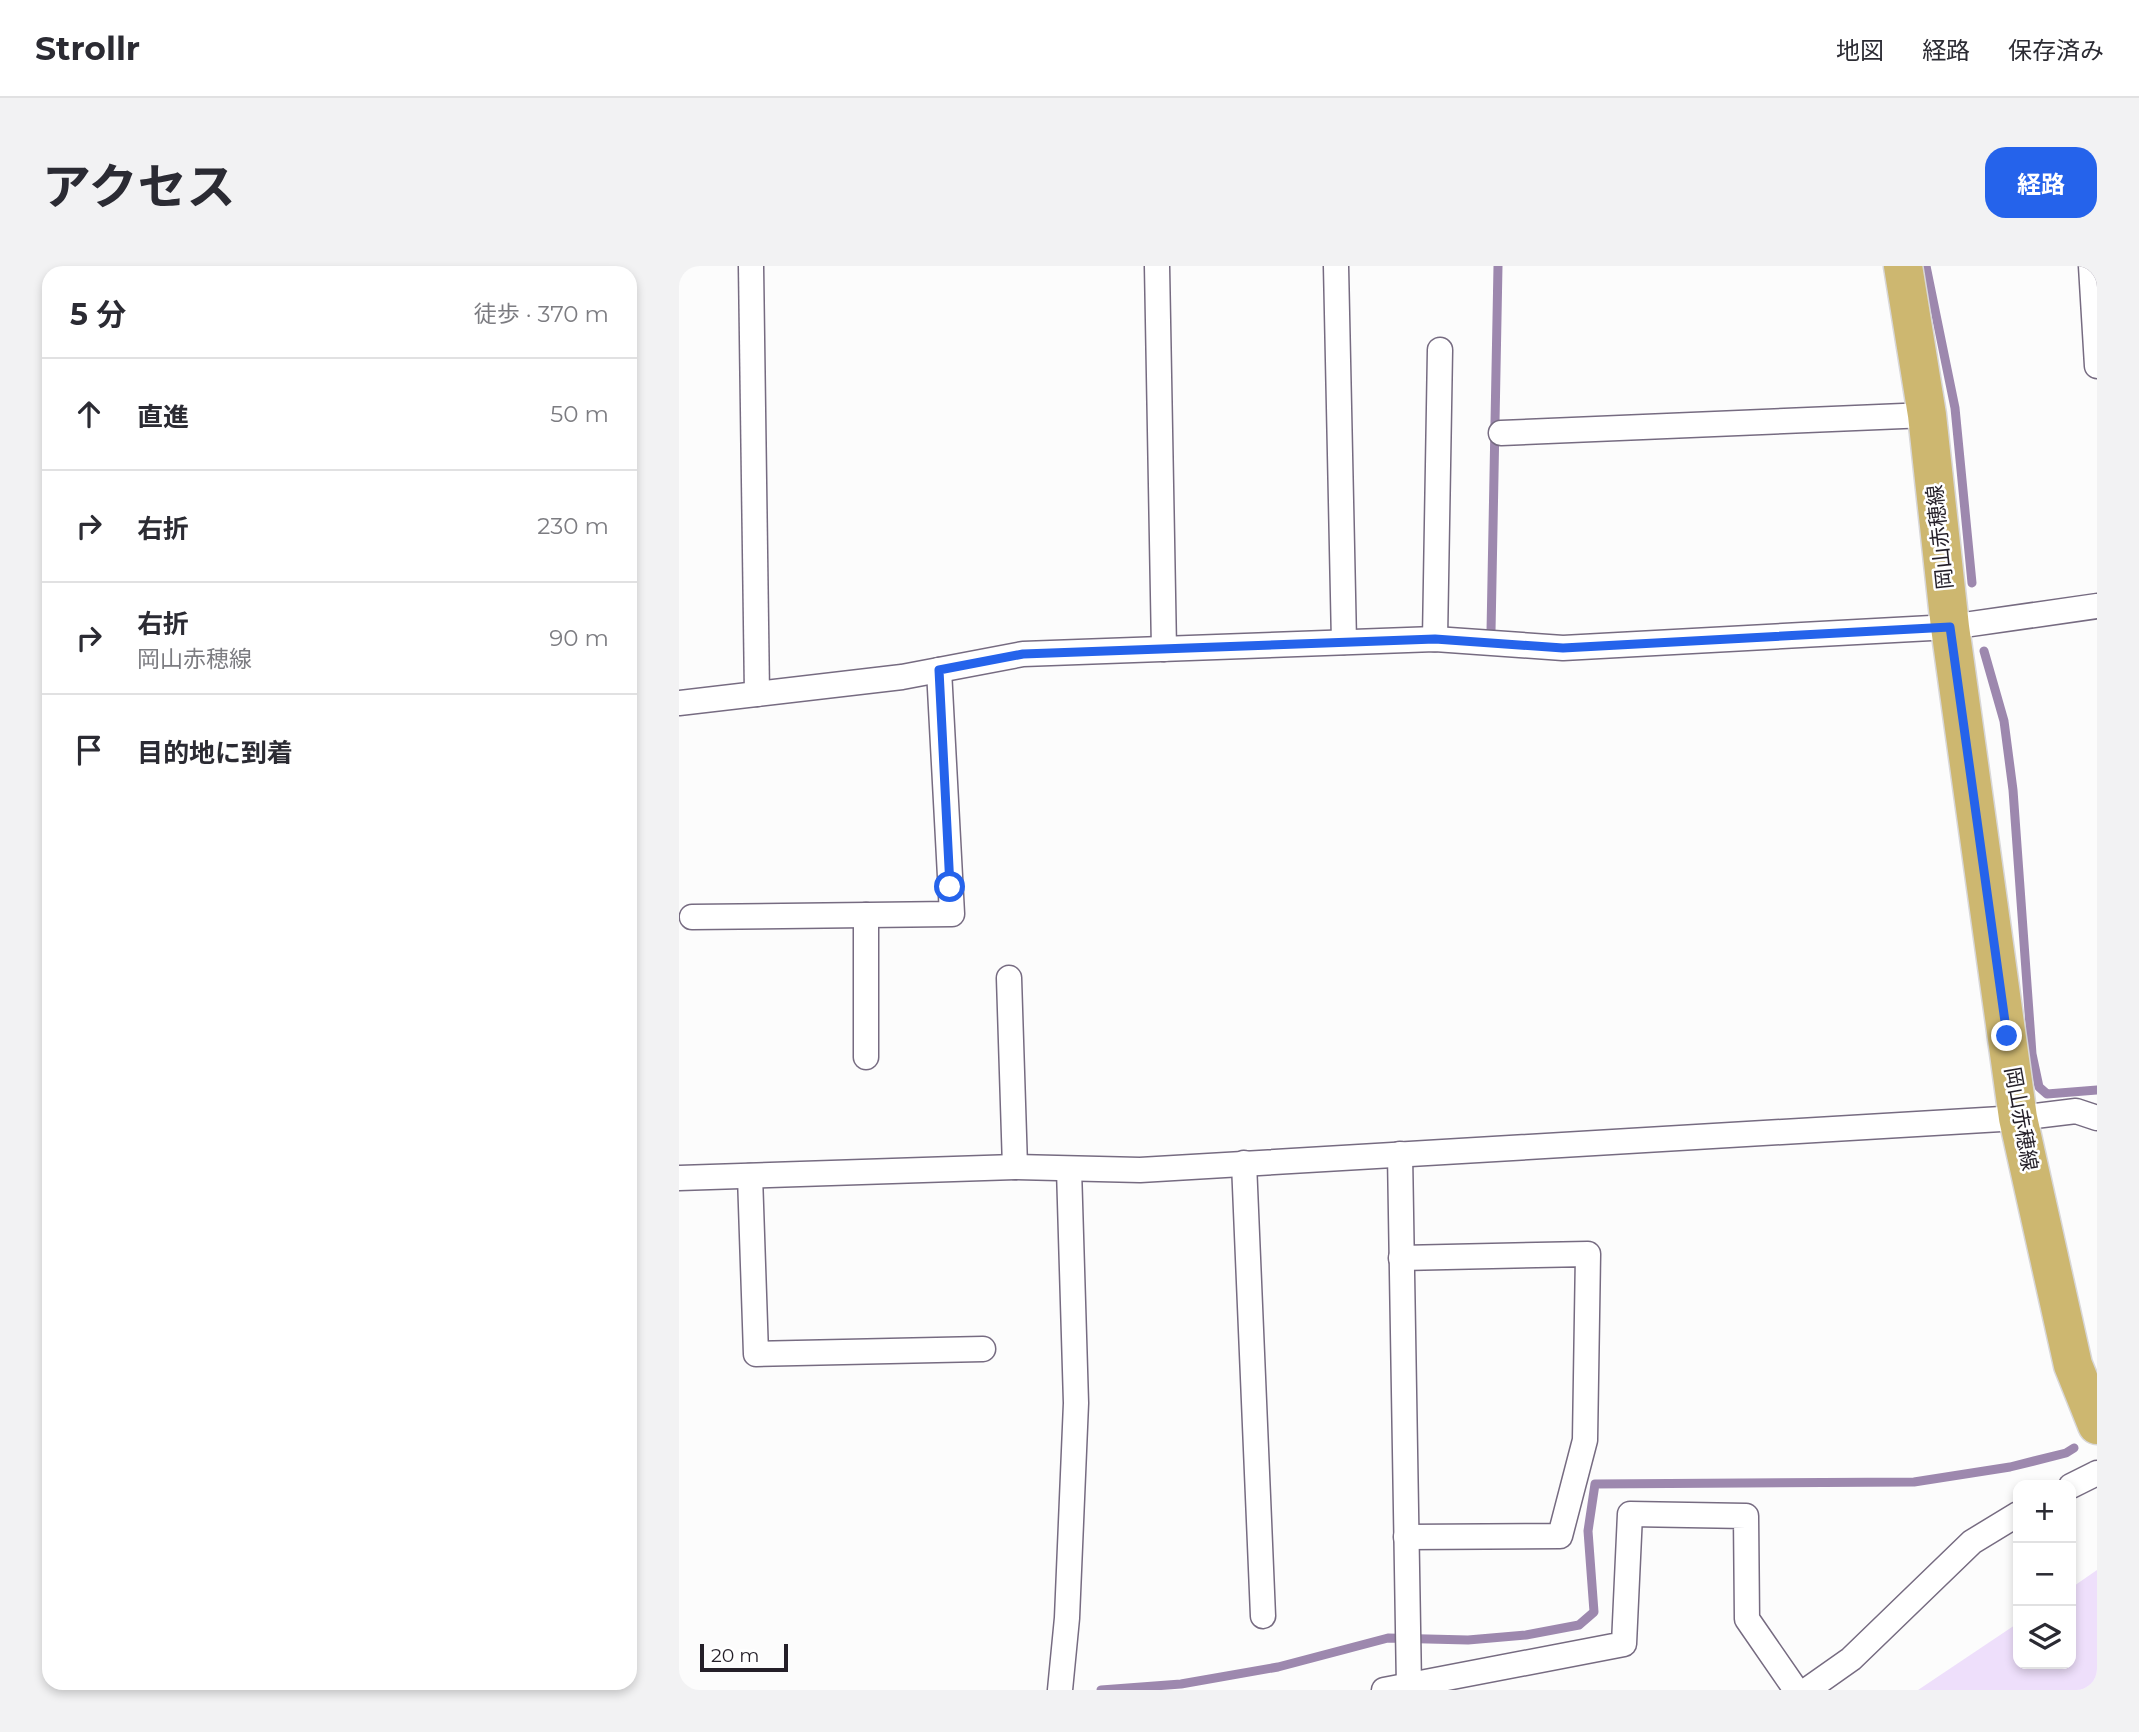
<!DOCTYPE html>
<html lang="ja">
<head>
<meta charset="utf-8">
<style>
	body { margin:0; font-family:Montserrat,"Noto Sans JP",sans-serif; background:#f2f2f3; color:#2b2b33 }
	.controls { position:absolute; right:21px; bottom:21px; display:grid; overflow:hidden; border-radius:14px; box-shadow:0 4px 10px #0003 }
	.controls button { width:63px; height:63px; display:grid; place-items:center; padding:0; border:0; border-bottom:2px solid #e1e1e2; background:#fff; color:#2b2b33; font:35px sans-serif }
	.scale { position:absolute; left:21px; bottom:18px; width:88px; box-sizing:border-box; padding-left:7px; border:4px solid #241f28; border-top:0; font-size:19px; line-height:24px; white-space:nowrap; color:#241f28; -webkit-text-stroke:5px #fff; paint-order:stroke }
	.stop { position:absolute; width:21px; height:21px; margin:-16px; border:5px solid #2563eb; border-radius:50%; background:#fff }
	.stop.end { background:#2563eb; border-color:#fff; box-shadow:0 2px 7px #0008 }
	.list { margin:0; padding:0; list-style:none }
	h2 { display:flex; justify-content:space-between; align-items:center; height:91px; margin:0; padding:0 28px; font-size:30px }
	h2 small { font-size:23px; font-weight:400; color:#7c7c81 }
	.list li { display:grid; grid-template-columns:46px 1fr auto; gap:21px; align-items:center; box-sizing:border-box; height:112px; padding:0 28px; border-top:2px solid #e1e1e2 }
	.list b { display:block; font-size:26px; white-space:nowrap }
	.list p { margin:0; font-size:23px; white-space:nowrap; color:#7c7c81 }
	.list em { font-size:23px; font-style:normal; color:#7c7c81 }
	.icon { flex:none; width:38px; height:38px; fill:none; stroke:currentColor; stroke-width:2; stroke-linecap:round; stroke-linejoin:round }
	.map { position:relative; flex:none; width:1418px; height:1424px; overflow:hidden; border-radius:21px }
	header { display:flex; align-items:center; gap:42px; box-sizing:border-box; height:98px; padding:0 35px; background:#fff; border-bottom:2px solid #e1e1e2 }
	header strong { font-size:33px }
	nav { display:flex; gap:38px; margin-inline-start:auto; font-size:24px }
	.intro { display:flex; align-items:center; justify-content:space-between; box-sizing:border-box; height:168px; padding:0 42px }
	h1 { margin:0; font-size:49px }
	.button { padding:18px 32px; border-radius:21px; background:#2563eb; color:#fff; font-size:24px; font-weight:700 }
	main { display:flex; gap:42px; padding:0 42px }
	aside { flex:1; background:#fff; border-radius:21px; box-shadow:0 4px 10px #0003 }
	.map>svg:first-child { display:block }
</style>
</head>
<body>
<header>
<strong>Strollr</strong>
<nav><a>地図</a><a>経路</a><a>保存済み</a></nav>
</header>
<div class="intro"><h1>アクセス</h1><a class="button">経路</a></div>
<main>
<aside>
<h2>5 分<small>徒歩 · 370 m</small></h2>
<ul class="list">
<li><svg class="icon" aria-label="ahead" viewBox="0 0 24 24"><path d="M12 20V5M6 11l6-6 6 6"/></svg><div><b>直進</b></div><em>50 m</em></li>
<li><svg class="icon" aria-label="right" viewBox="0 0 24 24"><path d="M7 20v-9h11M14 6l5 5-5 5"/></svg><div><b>右折</b></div><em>230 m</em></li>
<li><svg class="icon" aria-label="right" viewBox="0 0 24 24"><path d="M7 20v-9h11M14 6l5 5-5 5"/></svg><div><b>右折</b><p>岡山赤穂線</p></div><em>90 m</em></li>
<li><svg class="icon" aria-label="arrive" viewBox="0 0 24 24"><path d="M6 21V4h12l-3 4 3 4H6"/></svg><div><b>目的地に到着</b></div></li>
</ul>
</aside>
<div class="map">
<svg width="1418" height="1424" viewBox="0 0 1418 1424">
	<rect width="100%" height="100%" fill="#fcfcfc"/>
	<!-- green -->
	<path fill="#eedffb" d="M1418 1304V1424H1239L1339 1357V1398H1392V1322Z"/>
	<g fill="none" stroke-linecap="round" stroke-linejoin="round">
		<!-- stream -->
		<g stroke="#9d88ae" stroke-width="9">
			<path d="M1247 0 1276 142 1293 317"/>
			<path d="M812 366 819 0"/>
			<path d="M1305 385 1325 455 1334 524 1353 788 1360 821 1368 828 1418 824"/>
			<path d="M422 1424 502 1418 599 1401 709 1372 789 1374 847 1369 900 1359 915 1346 909 1265 916 1218 1235 1216 1331 1201 1387 1187 1395 1182"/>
		</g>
		<defs>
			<g id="minor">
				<path d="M72 0 78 428"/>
				<path d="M478 0 485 383"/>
				<path d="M657 0 665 376"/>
				<path d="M1412 0 1418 100"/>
				<path d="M822 167 1248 149"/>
				<path d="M756 373 761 84"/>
				<path d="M0 437 223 411 344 388 756 373 884 382 1271 361 1418 340"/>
				<path d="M13 651 273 648 260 404"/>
				<path d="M330 712 336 901"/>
				<path d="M187 791V649"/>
				<path d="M721 888 730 1421"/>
				<path d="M565 897 584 1350"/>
				<path d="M71 910 77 1088 304 1083"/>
				<path d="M0 912 336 901 461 904 1339 852 1397 845 1418 852"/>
				<path d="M722 992 909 988 906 1174 881 1270 727 1271"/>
				<path d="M1392 1220 1418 1207"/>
				<path d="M381 1424 388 1352 397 1137 390 903"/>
				<path d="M705 1424 945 1378 951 1248 1067 1250 1068 1353 1117 1424"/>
				<path d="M1128 1424 1172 1393 1293 1276 1339 1248"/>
			</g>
			<path id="primary" d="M1224 0 1248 149 1271 361 1339 852 1394 1099 1418 1159"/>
		</defs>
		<!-- minor casing -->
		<use href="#minor" stroke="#766b81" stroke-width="27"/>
		<!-- primary casing -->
		<use href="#primary" stroke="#d8d7d8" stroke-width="41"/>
		<!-- minor -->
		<use href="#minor" stroke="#fff" stroke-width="24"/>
		<!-- primary -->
		<use href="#primary" stroke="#cdb770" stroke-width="38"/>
	</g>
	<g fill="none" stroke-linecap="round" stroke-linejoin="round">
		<!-- route -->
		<path stroke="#2563eb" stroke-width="9" d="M271 621 260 404 344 388 756 373 884 382 1271 361 1328 770"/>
	</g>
	<g text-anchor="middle" stroke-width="5" stroke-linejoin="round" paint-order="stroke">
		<!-- street labels -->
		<g font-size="21" fill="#241f28" stroke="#fff">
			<text transform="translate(1261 271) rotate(-96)" y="7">岡山赤穂線</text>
			<text transform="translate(1342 853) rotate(80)" y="7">岡山赤穂線</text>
		</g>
	</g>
</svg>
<div class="controls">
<button>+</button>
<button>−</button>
<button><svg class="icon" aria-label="layers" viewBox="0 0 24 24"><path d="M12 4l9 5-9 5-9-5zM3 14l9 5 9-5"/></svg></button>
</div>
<div class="scale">20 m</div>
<div class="stop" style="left:271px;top:621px"></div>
<div class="stop end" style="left:1328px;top:770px"></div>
</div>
</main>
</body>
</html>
